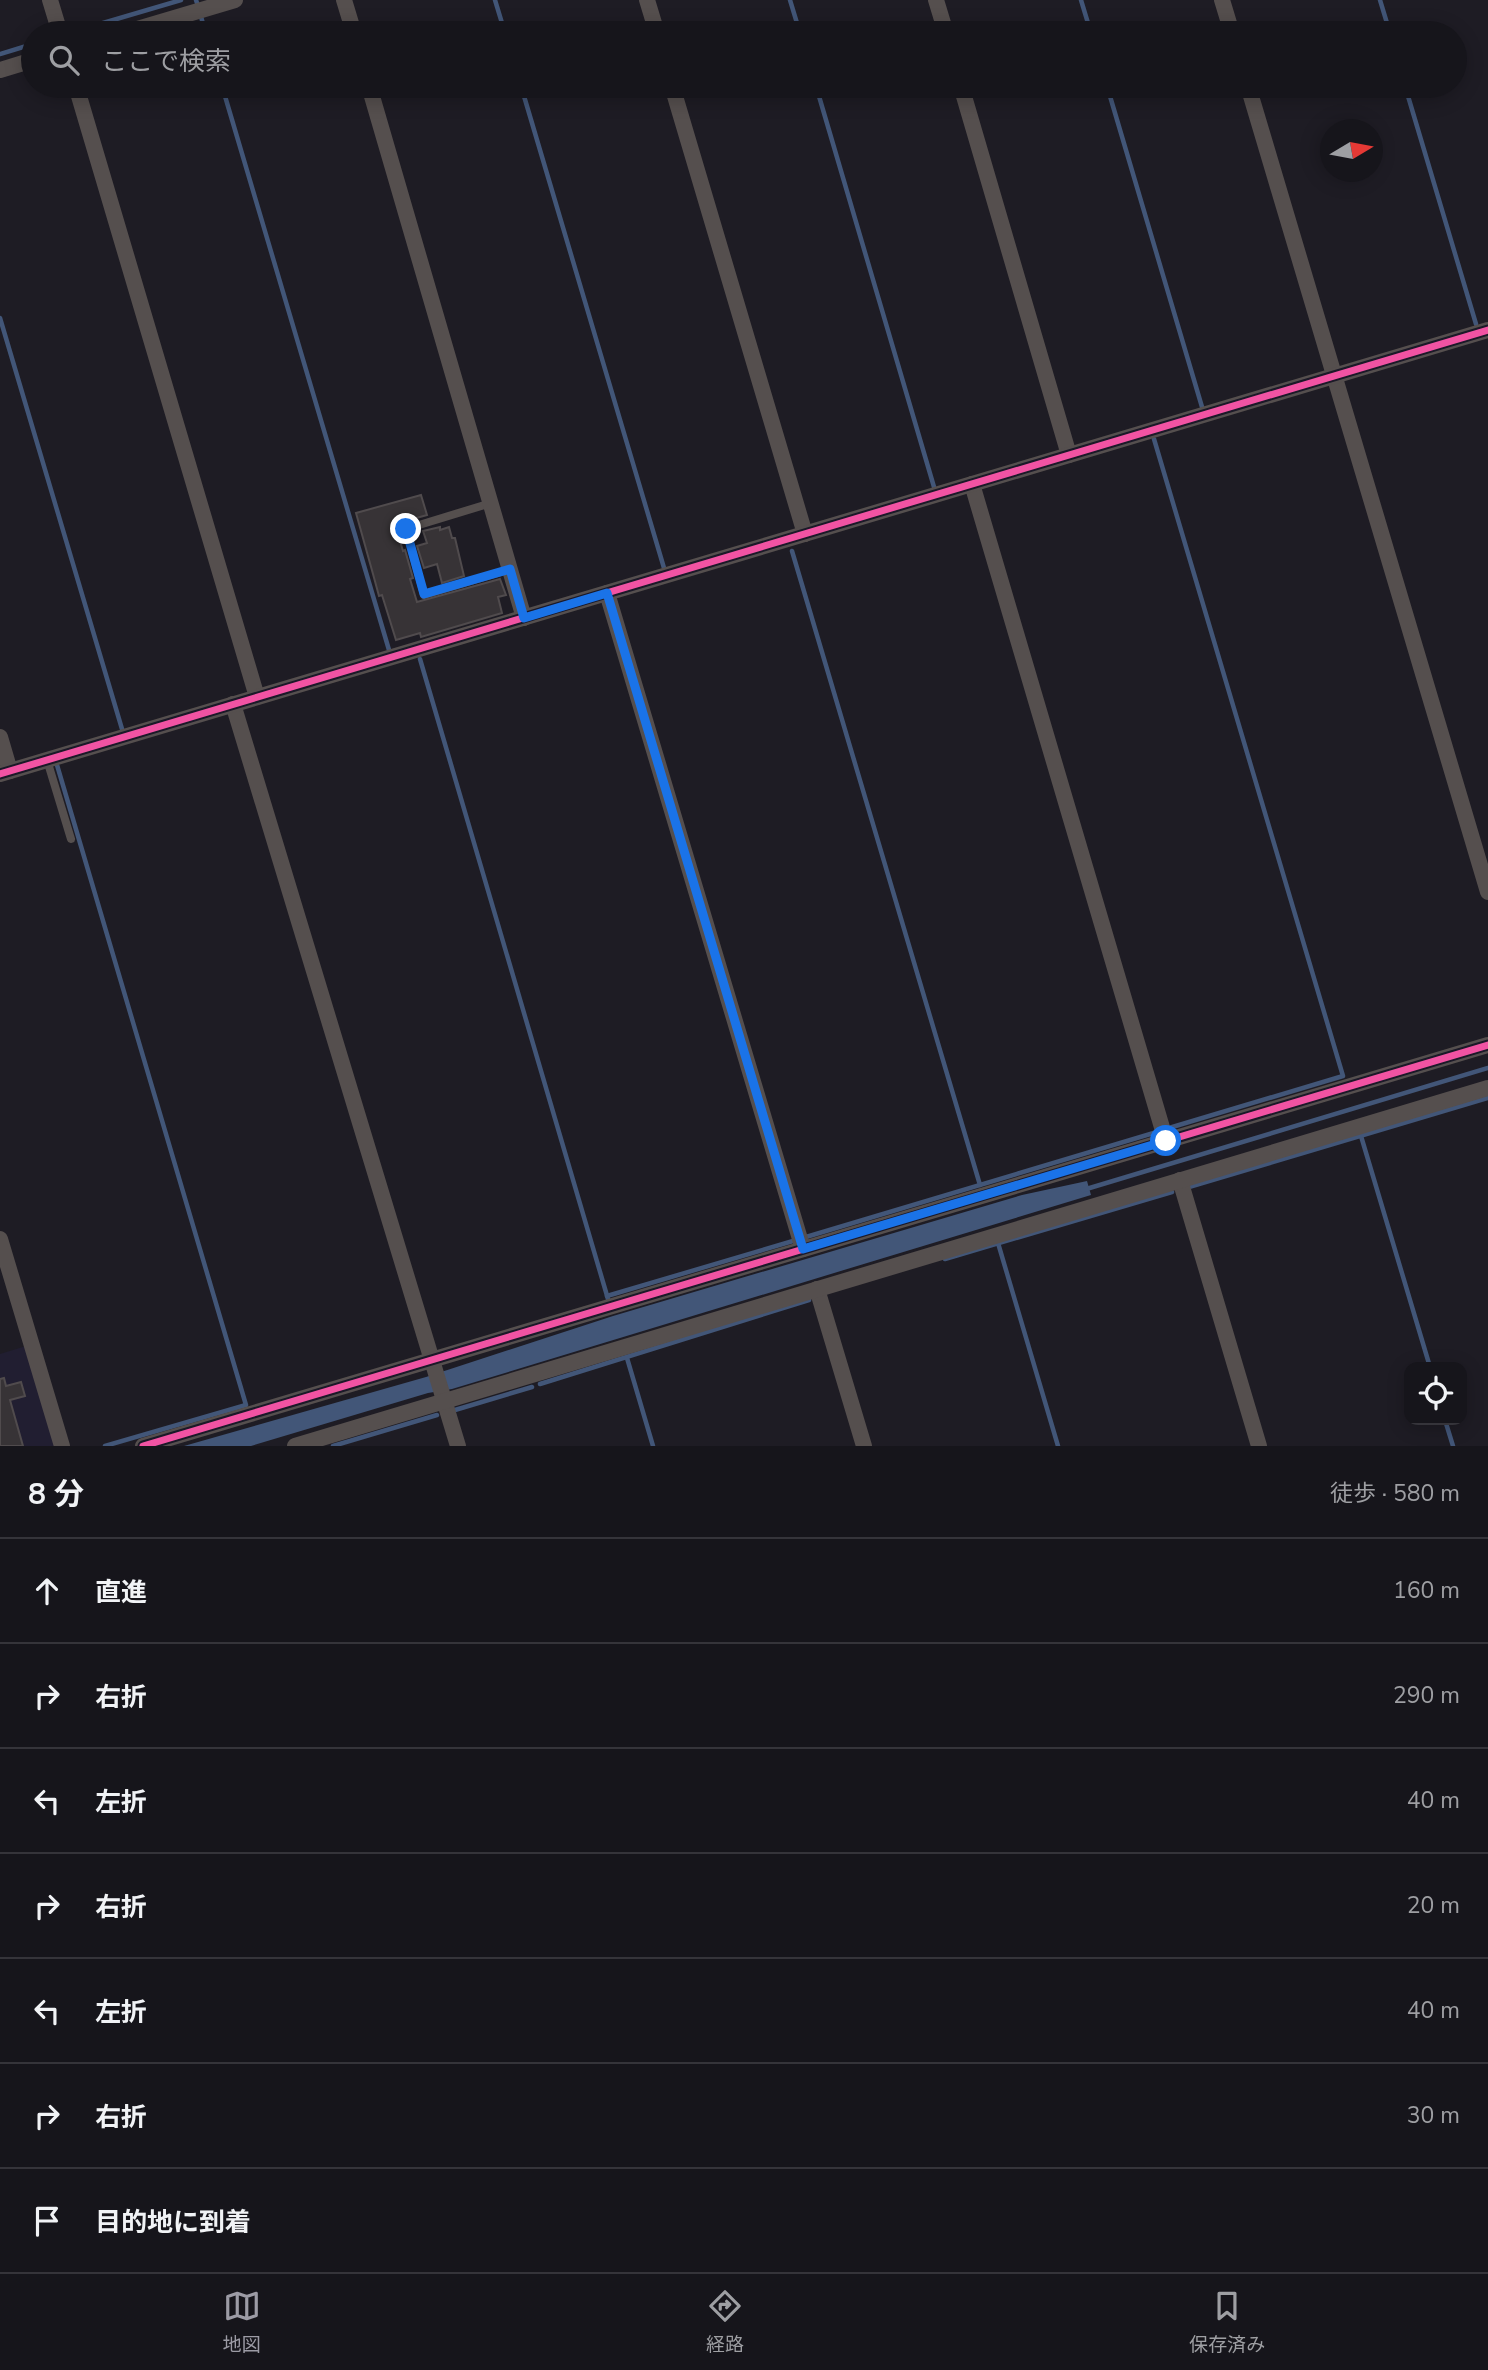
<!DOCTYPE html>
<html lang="ja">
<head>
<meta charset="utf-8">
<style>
	body { margin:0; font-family:"Nunito Sans","Noto Sans JP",sans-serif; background:#232228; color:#f1f3f6 }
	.controls { position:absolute; right:21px; bottom:21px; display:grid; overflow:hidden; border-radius:14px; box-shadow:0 4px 18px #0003 }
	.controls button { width:63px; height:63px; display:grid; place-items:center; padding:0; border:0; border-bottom:2px solid #35343a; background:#16151b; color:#f1f3f6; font:35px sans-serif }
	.compass { position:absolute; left:1320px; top:119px; width:63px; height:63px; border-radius:50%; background:#16151b; box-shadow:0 4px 18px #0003; rotate:80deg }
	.stop { position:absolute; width:21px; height:21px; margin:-16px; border:5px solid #1a73e8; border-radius:50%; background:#fff }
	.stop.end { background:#1a73e8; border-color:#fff; box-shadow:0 2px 7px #0008 }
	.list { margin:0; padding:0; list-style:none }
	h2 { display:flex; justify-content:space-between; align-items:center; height:91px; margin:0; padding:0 28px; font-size:30px }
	h2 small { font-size:23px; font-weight:400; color:#9e9fa3 }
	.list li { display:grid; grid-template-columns:46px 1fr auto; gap:21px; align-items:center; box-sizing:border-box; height:105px; padding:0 28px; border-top:2px solid #35343a }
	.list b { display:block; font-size:26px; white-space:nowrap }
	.list em { font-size:23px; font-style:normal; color:#9e9fa3 }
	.icon { flex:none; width:38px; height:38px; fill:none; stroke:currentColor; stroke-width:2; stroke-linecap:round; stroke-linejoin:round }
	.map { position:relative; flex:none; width:1488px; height:1446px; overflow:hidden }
	.search { position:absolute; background:#16151b; box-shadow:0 4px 18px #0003; left:21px; right:21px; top:21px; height:77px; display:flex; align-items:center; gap:18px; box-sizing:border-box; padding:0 24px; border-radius:38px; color:#9e9fa3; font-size:26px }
	.sheet { height:826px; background:#16151b }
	nav { display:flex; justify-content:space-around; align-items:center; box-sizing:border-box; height:98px; border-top:2px solid #35343a; background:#16151b; font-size:19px; color:#9e9fa3 }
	nav a { display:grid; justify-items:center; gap:4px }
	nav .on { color:#9c9ba5 }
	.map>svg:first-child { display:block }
</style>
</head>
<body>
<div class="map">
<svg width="1488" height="1446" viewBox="0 0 1488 1446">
	<rect width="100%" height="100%" fill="#1e1c24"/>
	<!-- built -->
	<path fill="#211e31" d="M26 1346 55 1446H0V1354Z"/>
	<!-- water -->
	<path fill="#425678" d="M1087 1181 1091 1195 452 1389 428 1393 251 1446H184L426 1377 613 1316 1022 1195Z"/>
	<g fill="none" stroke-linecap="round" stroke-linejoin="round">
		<!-- stream -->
		<g stroke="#425678" stroke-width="4.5">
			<path d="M196 0 197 3"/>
			<path d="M495 0 505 33"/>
			<path d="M790 0 800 33"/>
			<path d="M1081 0 1091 33"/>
			<path d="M1380 0 1390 33"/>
			<path d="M201 17 206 33"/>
			<path d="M69 33 181 0"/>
			<path d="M0 54 33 44"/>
			<path d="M222 86 389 650"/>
			<path d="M521 86 664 568"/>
			<path d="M816 86 934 487"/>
			<path d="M1107 86 1202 407"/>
			<path d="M1405 86 1476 324"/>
			<path d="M0 318 122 729"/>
			<path d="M1154 439 1343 1076 1169 1128"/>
			<path d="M792 551 980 1185"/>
			<path d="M420 659 608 1299"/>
			<path d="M57 765 246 1405 105 1446"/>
			<path d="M1361 1136 1430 1367"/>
			<path d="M1189 1187 1488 1098"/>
			<path d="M1083 1190 1488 1068"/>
			<path d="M806 1237 1157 1132"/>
			<path d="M998 1243 1058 1446"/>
			<path d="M945 1259 1172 1192"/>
			<path d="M607 1296 793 1241"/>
			<path d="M627 1358 653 1446"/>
			<path d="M540 1384 809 1300"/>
			<path d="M455 1410 532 1387"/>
			<path d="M1445 1420 1453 1446"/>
			<path d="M333 1446 437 1415"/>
		</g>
	</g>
	<!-- building -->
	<g fill="#373336" stroke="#504b4d" stroke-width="2">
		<path d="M421 495 427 515 395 524 403 551 405 550 413 578 410 579 417 602 500 579 506 595 498 597 502 613 421 637 420 633 396 640 382 595 379 596 373 574 356 513Z"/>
		<path d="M440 527V530L449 527 452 538H455L464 576 442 583 437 564 424 568 417 546 427 543 423 531Z"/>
		<path d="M4 1378 6 1386 21 1382 25 1396 10 1400 23 1446H0V1379Z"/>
	</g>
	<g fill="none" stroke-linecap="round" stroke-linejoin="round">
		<!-- service -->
		<g stroke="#554f4e" stroke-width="8">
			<path d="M491 503 406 529 424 595 511 569"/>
			<path d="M47 760 71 839"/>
		</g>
		<!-- minor -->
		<g stroke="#554f4e" stroke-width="16">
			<path d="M50 0 60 33"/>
			<path d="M344 0 354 33"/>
			<path d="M647 0 657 33"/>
			<path d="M936 0 946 33"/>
			<path d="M1222 0 1232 33"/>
			<path d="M124 33 235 0"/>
			<path d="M0 70 33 60"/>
			<path d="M76 86 257 697"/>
			<path d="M369 86 524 618"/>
			<path d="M672 86 805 534"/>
			<path d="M961 86 1069 455"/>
			<path d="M1248 86 1488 892"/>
			<path d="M972 484 1166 1141"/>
			<path d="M607 593 803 1249"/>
			<path d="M233 704 458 1446"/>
			<path d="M0 737 10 771"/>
			<path d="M0 774 1488 330"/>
			<path d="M1180 1180 1259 1446"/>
			<path d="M0 1239 62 1446"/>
			<path d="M817 1289 864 1446"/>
			<path d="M143 1446 1488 1045"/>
			<path d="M295 1446 1488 1088"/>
		</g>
		<defs>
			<g id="cycleway">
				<path d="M0 774 1488 330"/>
				<path d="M143 1446 1488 1045"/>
			</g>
		</defs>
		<!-- cycleway casing -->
		<use href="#cycleway" stroke="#1b1928" stroke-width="11"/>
		<!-- cycleway -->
		<use href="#cycleway" stroke="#f153a3" stroke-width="7"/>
	</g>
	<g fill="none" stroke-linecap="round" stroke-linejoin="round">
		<!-- route -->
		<path stroke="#1a73e8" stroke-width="9" d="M406 529 424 594 510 569 524 618 607 593 803 1249 1166 1141"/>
	</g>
</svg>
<div class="controls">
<button><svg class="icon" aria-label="locate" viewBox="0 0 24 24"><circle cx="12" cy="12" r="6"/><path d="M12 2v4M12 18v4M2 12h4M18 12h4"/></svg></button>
</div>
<svg class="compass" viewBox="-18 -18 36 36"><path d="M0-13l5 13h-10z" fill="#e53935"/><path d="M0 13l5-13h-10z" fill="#9e9fa3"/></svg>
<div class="stop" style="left:1166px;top:1141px"></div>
<div class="stop end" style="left:406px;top:529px"></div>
<div class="search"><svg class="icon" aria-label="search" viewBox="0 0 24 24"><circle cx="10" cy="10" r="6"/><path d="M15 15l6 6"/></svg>ここで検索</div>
</div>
<section class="sheet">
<h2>8 分<small>徒歩 · 580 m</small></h2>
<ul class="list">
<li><svg class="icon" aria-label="ahead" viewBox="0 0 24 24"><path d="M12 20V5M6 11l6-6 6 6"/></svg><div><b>直進</b></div><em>160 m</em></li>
<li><svg class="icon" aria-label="right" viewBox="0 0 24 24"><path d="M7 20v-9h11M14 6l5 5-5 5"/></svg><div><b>右折</b></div><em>290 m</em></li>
<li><svg class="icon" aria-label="left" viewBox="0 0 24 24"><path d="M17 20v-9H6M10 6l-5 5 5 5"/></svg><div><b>左折</b></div><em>40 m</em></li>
<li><svg class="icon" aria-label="right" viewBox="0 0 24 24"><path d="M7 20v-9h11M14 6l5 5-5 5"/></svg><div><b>右折</b></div><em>20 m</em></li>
<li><svg class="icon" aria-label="left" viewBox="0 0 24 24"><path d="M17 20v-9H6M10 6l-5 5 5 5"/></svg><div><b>左折</b></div><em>40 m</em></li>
<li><svg class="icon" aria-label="right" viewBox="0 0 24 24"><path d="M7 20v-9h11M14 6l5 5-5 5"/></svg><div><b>右折</b></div><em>30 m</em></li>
<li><svg class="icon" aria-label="arrive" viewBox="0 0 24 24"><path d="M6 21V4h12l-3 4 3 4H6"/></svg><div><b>目的地に到着</b></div></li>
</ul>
</section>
<nav>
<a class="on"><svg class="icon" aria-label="map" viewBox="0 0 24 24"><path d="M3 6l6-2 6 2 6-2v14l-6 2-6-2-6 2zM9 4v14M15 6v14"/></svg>地図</a>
<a><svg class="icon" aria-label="directions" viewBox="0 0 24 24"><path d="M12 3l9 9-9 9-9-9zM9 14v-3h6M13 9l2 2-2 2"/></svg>経路</a>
<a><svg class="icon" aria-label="saved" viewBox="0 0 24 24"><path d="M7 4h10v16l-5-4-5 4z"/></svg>保存済み</a>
</nav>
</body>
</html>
